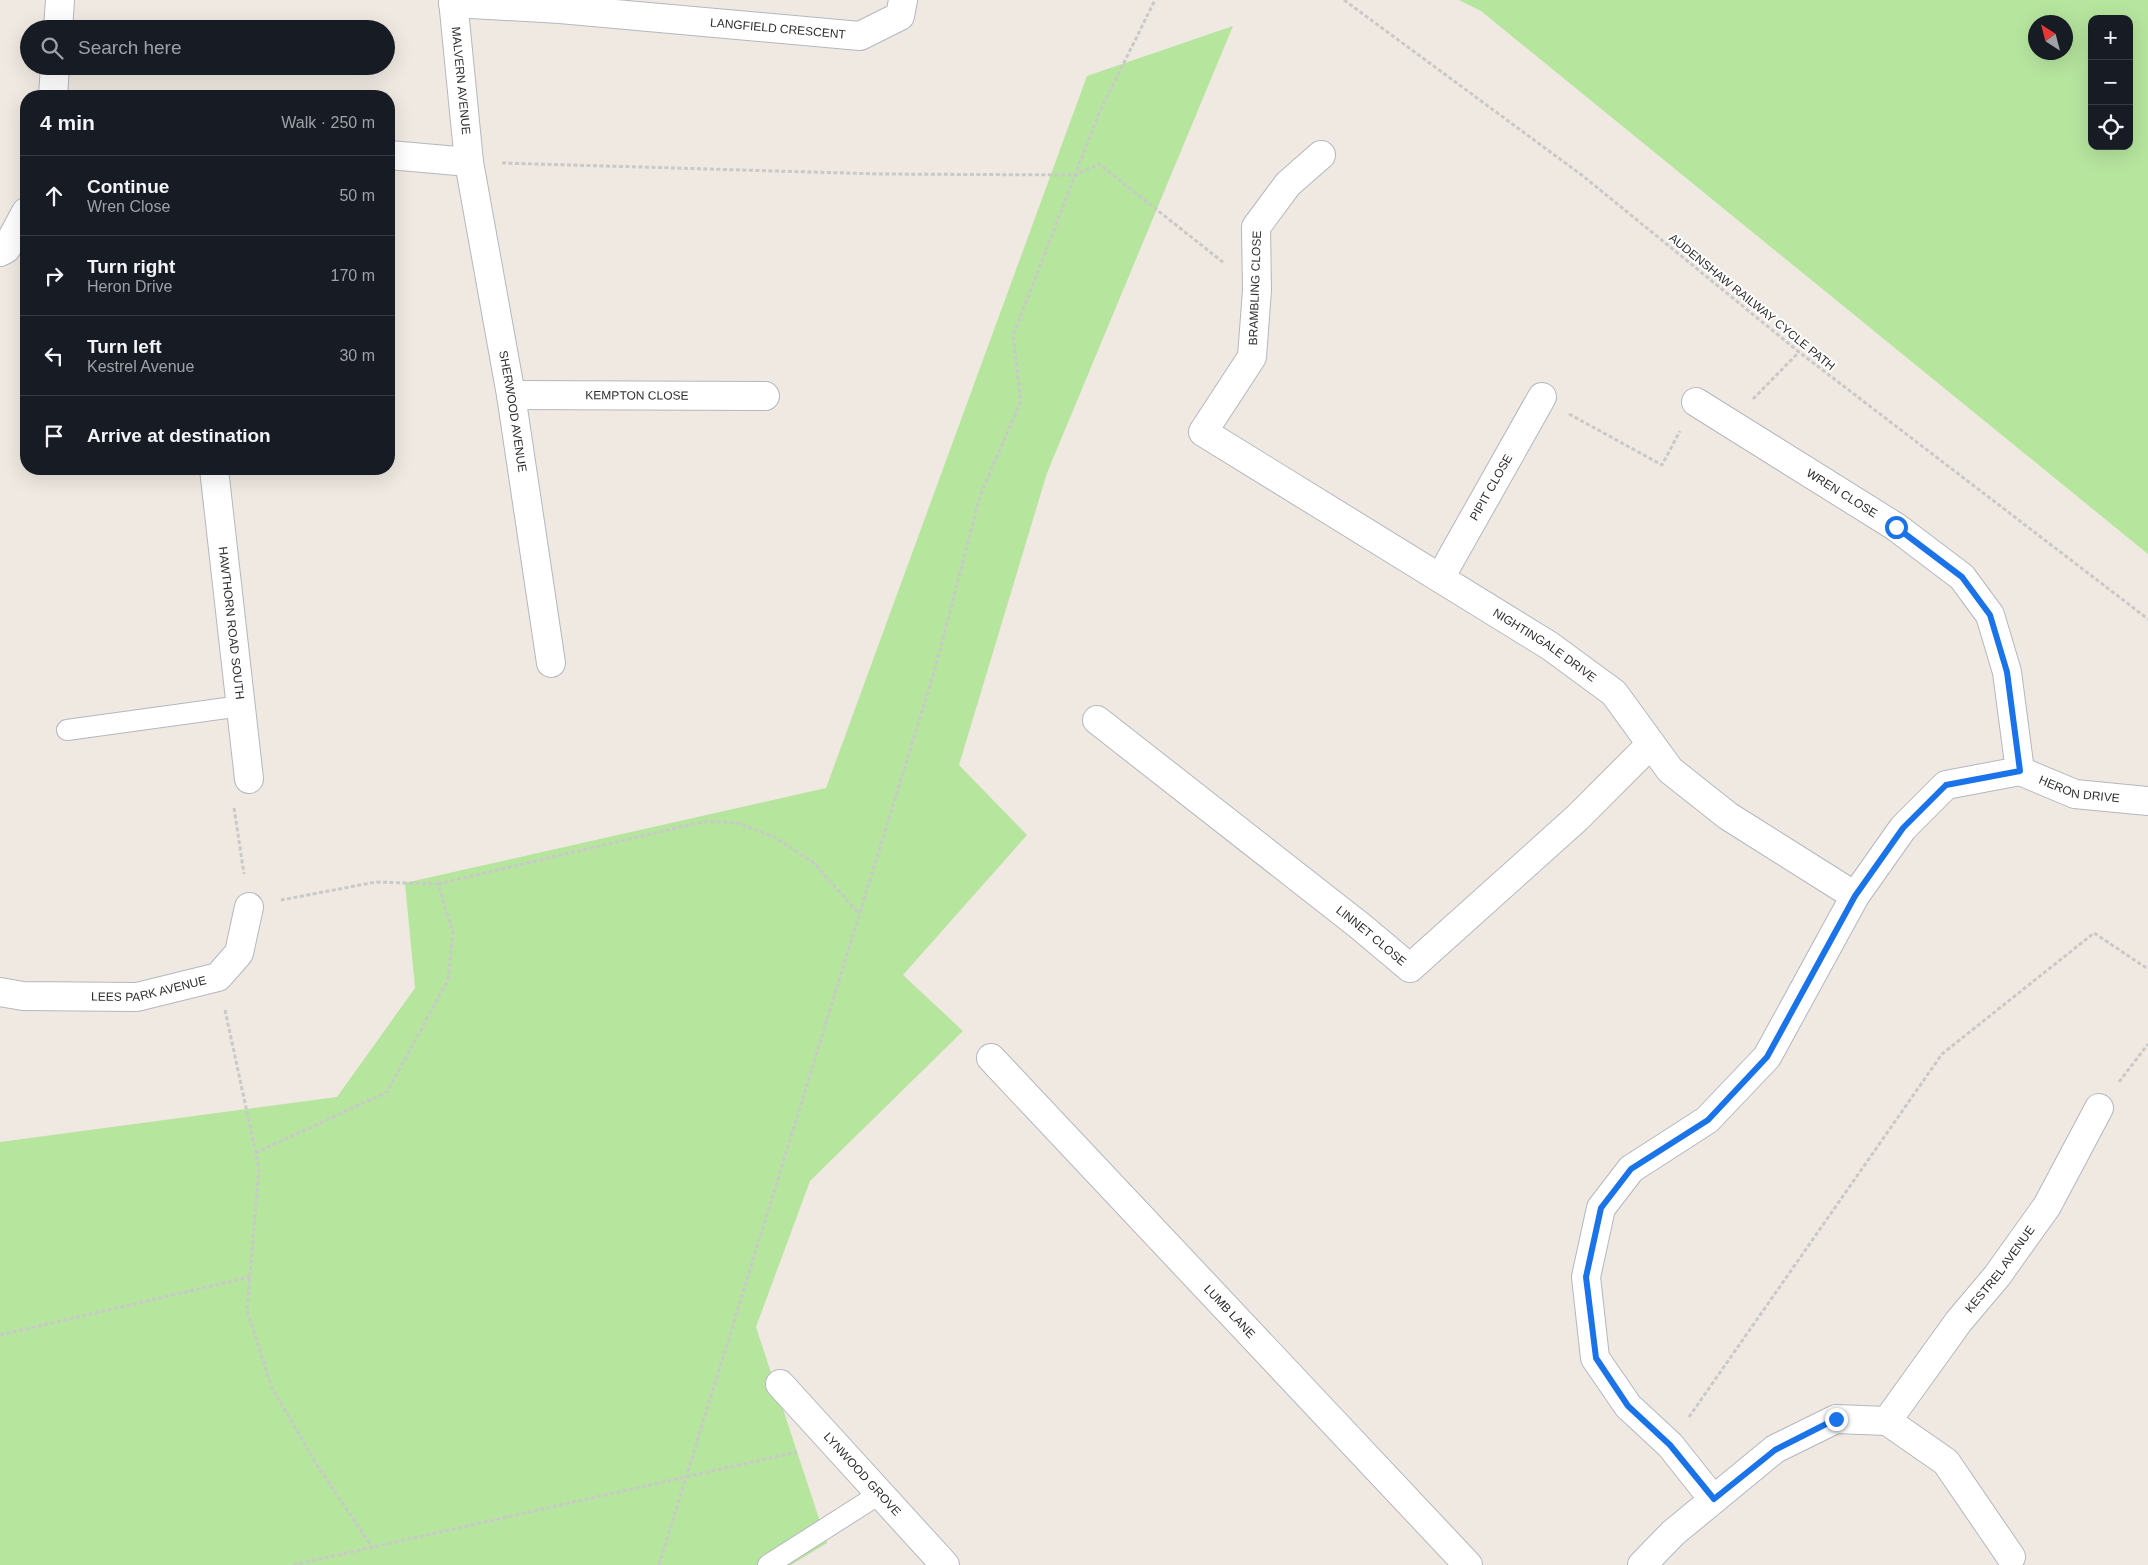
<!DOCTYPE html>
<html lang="en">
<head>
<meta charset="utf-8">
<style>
	body { margin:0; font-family:Arial,sans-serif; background:#242831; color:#f1f3f6 }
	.controls { position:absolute; right:15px; top:15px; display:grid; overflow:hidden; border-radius:10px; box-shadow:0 5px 20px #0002 }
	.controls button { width:45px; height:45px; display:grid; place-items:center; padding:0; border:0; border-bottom:1px solid #363941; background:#171b24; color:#f1f3f6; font:25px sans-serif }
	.compass { position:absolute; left:2028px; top:15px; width:45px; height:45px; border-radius:50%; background:#171b24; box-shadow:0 5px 20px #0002; rotate:324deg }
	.stop { position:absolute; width:15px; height:15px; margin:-11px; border:4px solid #1a73e8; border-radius:50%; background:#fff }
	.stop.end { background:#1a73e8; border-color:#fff; box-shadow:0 1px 5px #0008 }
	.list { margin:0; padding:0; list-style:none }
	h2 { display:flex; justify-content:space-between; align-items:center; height:65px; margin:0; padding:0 20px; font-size:21px }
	h2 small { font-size:16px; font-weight:400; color:#9ea1a6 }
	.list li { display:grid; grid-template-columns:32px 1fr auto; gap:15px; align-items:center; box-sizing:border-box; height:80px; padding:0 20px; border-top:1px solid #363941 }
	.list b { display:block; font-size:19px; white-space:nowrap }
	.list p { margin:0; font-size:16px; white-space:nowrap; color:#9ea1a6 }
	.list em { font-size:16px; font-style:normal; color:#9ea1a6 }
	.icon { flex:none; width:28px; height:28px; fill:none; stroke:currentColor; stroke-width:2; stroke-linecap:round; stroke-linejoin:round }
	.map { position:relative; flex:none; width:2148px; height:1565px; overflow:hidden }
	.search { position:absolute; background:#171b24; box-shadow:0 5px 20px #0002; left:20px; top:20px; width:375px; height:55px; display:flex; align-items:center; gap:12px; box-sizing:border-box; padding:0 18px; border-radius:28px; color:#9ea1a6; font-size:19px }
	.panel { position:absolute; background:#171b24; box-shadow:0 5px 20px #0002; left:20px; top:90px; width:375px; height:385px; border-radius:20px }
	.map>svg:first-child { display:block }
</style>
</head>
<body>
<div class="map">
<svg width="2148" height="1565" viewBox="0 0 2148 1565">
	<rect width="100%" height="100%" fill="#efe9e1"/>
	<!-- green -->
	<g fill="#b6e59e" fill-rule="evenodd">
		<path d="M1459 0H2148V554L1481 11ZM2092 19H2129V146H2092ZM2066 22V52H2036V22Z"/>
		<path d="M1233 26 1047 473 959 765 1027 835 903 975 963 1031 810 1181 756 1327 827 1543 791 1565H0V1142L337 1097 415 988 405 883 826 788 1087 76Z"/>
	</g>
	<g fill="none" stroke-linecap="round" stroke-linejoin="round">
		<defs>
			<g id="service">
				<path d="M67 730 241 706"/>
				<path d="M768 1565 881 1493"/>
			</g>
			<g id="minor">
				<path id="s1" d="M453 0 469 162 511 395 551 663"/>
				<path id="s2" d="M453 3 560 9 860 36 900 16 903 0"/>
				<path d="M58 29 60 0"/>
				<path d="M53 96 55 66"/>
				<path d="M389 155 469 162"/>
				<path id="s3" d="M1321 155 1288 184 1256 227 1257 290 1252 357 1203 432 1550 646 1614 693 1670 770 1728 816 1855 896"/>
				<path d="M0 252 6 249 26 212"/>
				<path id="s4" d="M511 395 765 396"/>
				<path id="s5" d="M1696 402 1896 527 1962 577 1990 615 2007 672 2020 771"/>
				<path id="s6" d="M214 469 249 779"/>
				<path id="s7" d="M1440 578 1542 397"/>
				<path id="s8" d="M1097 720 1360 926 1410 968 1577 818 1651 744"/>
				<path id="s9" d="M0 992 23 996 137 997 218 977 239 953 249 907"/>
				<path id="s10" d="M991 1058 1468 1565"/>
				<path id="s11" d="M780 1384 945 1565"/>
				<path d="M1887 1421 1946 1462 2011 1557"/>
				<path id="s12" d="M1713 1499 1670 1445 1628 1406 1595 1358 1586 1277 1601 1208 1631 1169 1707 1120 1767 1057 1855 896 1903 828 1946 785 2020 771 2075 794 2148 801"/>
				<path id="s13" d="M1642 1565 1673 1533 1775 1449 1836 1419 1887 1421 1959 1321 1997 1276 2047 1206 2099 1108"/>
			</g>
		</defs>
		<!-- service casing -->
		<use href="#service" stroke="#b4b7c1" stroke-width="22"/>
		<!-- minor casing -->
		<use href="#minor" stroke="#b4b7c1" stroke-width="30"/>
		<!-- path -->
		<g stroke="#c9c9c9" stroke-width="3" stroke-dasharray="4 2.5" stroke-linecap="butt">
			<path d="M1344 0 1583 176 1799 352 2148 619"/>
			<path d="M502 163 879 174 1076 175 1099 164 1224 263"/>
			<path d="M1753 399 1799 352"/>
			<path d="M1569 414 1662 465 1680 431"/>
			<path d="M234 808 244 874"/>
			<path d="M438 884 706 821 738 823 774 837 814 863 859 914"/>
			<path d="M225 1010 259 1168 247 1311 272 1388 317 1465 372 1547"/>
			<path d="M2119 1082 2148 1044"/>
			<path d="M255 1153 387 1092 448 980 453 933 438 884 376 882 281 900"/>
			<path d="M0 1335 250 1277"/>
			<path d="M1689 1417 1942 1054 2094 933 2148 969"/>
			<path d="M293 1565 797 1452"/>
			<path d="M659 1565 935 669 980 496 1021 401 1013 336 1099 113 1155 0"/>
		</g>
		<!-- service -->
		<use href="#service" stroke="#fff" stroke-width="20"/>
		<!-- minor -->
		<use href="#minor" stroke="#fff" stroke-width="28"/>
	</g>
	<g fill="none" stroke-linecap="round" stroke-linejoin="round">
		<!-- route -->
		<path stroke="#1a73e8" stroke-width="6" d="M1836 1419 1775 1450 1714 1499 1670 1445 1628 1406 1596 1358 1586 1277 1601 1208 1631 1169 1708 1120 1767 1057 1855 896 1903 828 1946 785 2020 771 2007 672 1990 615 1962 577 1896 527"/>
	</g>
	<g text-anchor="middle" stroke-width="4" stroke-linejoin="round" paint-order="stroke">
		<!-- street labels -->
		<g font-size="12" fill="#2e2e2e" stroke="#fff">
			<text dy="4" stroke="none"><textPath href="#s2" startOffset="326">LANGFIELD CRESCENT</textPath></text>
			<text dy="4" stroke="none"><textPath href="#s1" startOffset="81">MALVERN AVENUE</textPath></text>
			<text transform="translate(1255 288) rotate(-88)" y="4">BRAMBLING CLOSE</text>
			<text transform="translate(1752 302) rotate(39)" y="4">AUDENSHAW RAILWAY CYCLE PATH</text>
			<text dy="4" stroke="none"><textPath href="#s4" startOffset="126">KEMPTON CLOSE</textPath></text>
			<text dy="4" stroke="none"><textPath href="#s1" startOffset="416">SHERWOOD AVENUE</textPath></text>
			<text dy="4" stroke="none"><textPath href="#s7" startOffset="104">PIPIT CLOSE</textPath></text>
			<text dy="4" stroke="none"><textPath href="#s5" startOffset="172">WREN CLOSE</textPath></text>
			<text dy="4" stroke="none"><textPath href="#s6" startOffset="155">HAWTHORN ROAD SOUTH</textPath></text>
			<text dy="4" stroke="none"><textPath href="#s3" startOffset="720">NIGHTINGALE DRIVE</textPath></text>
			<text dy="4" stroke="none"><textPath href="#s12" startOffset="1029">HERON DRIVE</textPath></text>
			<text dy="4" stroke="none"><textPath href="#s8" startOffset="349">LINNET CLOSE</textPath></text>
			<text dy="4" stroke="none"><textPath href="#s9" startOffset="150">LEES PARK AVENUE</textPath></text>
			<text dy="4" stroke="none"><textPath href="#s13" startOffset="485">KESTREL AVENUE</textPath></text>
			<text dy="4" stroke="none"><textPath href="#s10" startOffset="348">LUMB LANE</textPath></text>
			<text dy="4" stroke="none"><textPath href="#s11" startOffset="122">LYNWOOD GROVE</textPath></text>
		</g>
	</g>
</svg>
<div class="controls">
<button>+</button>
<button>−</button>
<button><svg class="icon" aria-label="locate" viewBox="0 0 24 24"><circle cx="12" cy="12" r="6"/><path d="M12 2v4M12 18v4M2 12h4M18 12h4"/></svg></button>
</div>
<svg class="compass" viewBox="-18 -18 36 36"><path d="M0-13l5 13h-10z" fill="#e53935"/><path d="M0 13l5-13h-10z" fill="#9ea1a6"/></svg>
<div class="stop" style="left:1896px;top:527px"></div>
<div class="stop end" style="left:1836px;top:1419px"></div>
<div class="search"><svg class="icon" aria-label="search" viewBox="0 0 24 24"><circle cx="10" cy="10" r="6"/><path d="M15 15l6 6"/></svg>Search here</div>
<section class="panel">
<h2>4 min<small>Walk · 250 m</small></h2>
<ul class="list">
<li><svg class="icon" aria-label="ahead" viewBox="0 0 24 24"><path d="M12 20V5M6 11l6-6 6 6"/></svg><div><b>Continue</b><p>Wren Close</p></div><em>50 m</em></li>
<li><svg class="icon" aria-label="right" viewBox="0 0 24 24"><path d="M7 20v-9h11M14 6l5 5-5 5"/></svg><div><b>Turn right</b><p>Heron Drive</p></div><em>170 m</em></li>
<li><svg class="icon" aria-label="left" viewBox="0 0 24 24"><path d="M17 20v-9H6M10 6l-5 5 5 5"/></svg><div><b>Turn left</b><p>Kestrel Avenue</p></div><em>30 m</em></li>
<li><svg class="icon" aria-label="arrive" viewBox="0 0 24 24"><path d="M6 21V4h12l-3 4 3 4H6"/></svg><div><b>Arrive at destination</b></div></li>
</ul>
</section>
</div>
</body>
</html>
